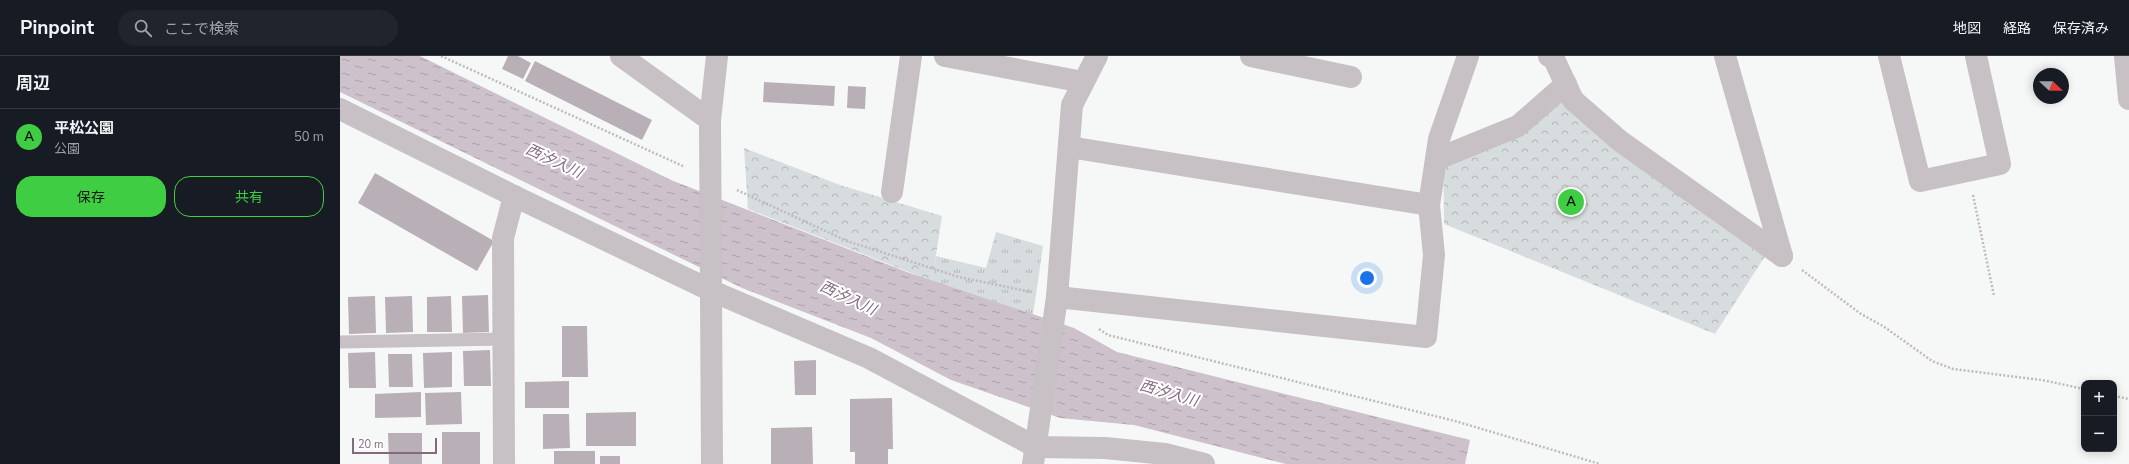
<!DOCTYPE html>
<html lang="ja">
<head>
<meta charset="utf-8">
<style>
	body { margin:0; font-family:"Nunito Sans","Noto Sans JP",sans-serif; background:#20242c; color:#f1f3f6 }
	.controls { position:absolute; right:12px; bottom:12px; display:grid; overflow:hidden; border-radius:8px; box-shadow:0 2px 10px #0003 }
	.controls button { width:36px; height:36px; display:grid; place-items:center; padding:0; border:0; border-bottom:1px solid #363941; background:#171b24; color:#f1f3f6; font:20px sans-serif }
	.compass { position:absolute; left:1693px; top:12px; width:36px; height:36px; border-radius:50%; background:#171b24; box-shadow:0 2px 10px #0003; rotate:112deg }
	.scale { position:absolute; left:12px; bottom:10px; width:85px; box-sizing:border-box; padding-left:4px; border:2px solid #836b7d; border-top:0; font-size:11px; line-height:14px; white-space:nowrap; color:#836b7d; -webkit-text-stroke:3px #fff; paint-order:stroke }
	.you { position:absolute; left:1027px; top:222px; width:14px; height:14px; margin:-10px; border:3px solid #fff; border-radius:50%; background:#1a73e8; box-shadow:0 0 0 6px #1a73e833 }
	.badge { display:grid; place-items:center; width:26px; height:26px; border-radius:50%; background:#3fce43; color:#111; font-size:13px; font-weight:700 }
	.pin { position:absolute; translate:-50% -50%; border:2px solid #fff; box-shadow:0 1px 4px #0006 }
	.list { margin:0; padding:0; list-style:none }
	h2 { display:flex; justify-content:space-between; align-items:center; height:52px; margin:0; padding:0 16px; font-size:17px }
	h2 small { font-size:13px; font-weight:400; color:#9ea1a6 }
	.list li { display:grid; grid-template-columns:26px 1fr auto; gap:12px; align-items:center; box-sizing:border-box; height:56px; padding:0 16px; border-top:1px solid #363941 }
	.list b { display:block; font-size:15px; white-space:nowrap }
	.list p { margin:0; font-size:13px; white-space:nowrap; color:#9ea1a6 }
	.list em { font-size:13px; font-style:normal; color:#9ea1a6 }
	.actions { display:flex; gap:8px; padding:12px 16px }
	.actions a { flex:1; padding:9px 0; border:1px solid #3fce43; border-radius:16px; text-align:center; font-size:14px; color:#3fce43 }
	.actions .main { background:#3fce43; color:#111 }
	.icon { flex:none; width:22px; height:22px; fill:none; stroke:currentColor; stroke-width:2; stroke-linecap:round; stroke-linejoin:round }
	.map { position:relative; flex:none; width:1789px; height:408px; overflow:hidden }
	header { display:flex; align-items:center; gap:24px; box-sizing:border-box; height:56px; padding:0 20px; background:#171b24; border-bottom:1px solid #363941 }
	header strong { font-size:19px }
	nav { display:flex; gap:22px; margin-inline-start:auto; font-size:14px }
	.search { width:280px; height:36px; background:#20242c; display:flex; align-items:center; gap:10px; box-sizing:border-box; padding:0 14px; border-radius:22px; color:#9ea1a6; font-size:15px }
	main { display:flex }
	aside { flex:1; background:#171b24 }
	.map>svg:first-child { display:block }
</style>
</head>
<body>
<header>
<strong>Pinpoint</strong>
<div class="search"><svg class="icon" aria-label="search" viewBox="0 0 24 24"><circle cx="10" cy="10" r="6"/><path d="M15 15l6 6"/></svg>ここで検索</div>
<nav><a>地図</a><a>経路</a><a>保存済み</a></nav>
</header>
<main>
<aside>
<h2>周辺<small></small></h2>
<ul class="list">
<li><span class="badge">A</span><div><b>平松公園</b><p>公園</p></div><em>50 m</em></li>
</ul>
<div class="actions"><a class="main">保存</a><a>共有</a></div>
</aside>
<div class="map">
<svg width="1789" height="408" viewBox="0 0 1789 408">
	<defs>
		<pattern id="grass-tufts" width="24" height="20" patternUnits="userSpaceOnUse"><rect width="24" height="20" fill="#d7dcde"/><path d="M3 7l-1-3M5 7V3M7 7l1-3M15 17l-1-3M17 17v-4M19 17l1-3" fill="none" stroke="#b4b6b9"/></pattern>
		<pattern id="park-crowns" width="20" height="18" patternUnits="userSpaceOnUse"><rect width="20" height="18" fill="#d7dcde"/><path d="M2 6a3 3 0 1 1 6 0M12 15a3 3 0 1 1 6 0" fill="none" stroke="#b4b6b9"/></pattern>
		<pattern id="water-ripples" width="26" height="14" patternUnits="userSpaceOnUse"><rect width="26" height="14" fill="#cdc1cc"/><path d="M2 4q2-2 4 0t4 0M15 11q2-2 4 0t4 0" fill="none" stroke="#aca1ab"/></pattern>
	</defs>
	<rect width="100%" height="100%" fill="#f6f8f7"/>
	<!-- grass -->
	<path fill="url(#grass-tufts)" d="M656 176 703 190 693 259 592 225 596 200 646 212Z"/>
	<!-- park -->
	<g fill="url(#park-crowns)">
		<path d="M1215 26 1429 194 1375 278 1104 168 1103 89 1172 65Z"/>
		<path d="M404 92 500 129 602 160 592 225 408 153Z"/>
	</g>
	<!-- water -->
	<path fill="url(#water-ripples)" d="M0 0H80L331 124 567 216 734 272 777 296 1130 384 1125 408H946L794 369 720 362 611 324 531 282 402 232 0 36Z"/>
	<!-- building -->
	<g fill="#b9afb7">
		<path d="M168 0H178L191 7 183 23 162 13Z"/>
		<path d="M195 5 312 64 302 84 185 25Z"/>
		<path d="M424 26 495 30 494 50 423 46Z"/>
		<path d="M508 30 526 31 525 53 507 52Z"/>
		<path d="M35 117 154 185 137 215 18 147Z"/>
		<path d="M148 239 149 276 123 277 122 240Z"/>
		<path d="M35 240 36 277 9 278 8 241Z"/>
		<path d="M72 240 73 276 46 277 45 241Z"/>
		<path d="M111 240 112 276H87V241Z"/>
		<path d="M222 270H247L248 321H222Z"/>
		<path d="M150 294 151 330H124L123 295Z"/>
		<path d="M35 296 36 332H9L8 297Z"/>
		<path d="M112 296V331L84 332 83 297Z"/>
		<path d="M48 298H72L73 331H49Z"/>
		<path d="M476 304V339H455L454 305Z"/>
		<path d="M229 325V352H185V326Z"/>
		<path d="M81 336V361L35 362V338Z"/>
		<path d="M121 336 122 368 86 369 85 337Z"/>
		<path d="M552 342 553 393H548V408H515V396H510V343Z"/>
		<path d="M296 356V390H246V357Z"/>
		<path d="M203 358H229L230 392 203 393Z"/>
		<path d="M472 371 473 408H431V372Z"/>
		<rect x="102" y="376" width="38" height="32"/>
		<path d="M48 377H82V408H49Z"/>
		<rect x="214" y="395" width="41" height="13"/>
		<rect x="260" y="400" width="20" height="8"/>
	</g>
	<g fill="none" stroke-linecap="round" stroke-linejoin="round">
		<!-- path -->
		<g stroke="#bfbabe" stroke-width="2.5" stroke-dasharray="2 2" stroke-linecap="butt">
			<path d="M101 0 345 111"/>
			<path d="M397 134 507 185 619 221 691 236"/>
			<path d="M1633 139 1654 240"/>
			<path d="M1462 214 1521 258 1543 270 1592 305 1613 313 1702 324 1744 333"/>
			<path d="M759 273 768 279 1115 365 1260 408"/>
			<path d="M1774 340 1789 343"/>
		</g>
		<!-- service -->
		<path stroke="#c7c0c5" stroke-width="13" d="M0 286 164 283"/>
		<!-- minor -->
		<g stroke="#c7c0c5" stroke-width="22">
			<path d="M281 0 370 64"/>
			<path d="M605 0 743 26"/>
			<path d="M911 0 1011 21"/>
			<path d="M1209 0 1214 3 1233 44 1280 85 1442 200"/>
			<path d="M1385 0 1442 200"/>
			<path d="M1549 0 1580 125 1660 108 1636 0"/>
			<path d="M1785 0 1789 43"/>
			<path d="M0 53 174 140 372 235 529 302 696 391 765 392 825 398 864 408"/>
			<path d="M729 91 1089 149"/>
			<path d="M1097 103 1178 70 1226 28"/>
			<path d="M552 136 571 0"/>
			<path d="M717 241 1086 281 1094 199 1089 149 1099 83 1128 0"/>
			<path d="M164 408 163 182 174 140"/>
			<path d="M693 408 717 241 732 49 757 0"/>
		</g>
		<!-- tertiary -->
		<path stroke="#c7c0c5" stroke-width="22" d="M372 408 370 64 377 0"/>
	</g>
	<g text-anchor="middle" stroke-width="4" stroke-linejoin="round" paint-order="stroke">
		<!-- water labels -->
		<g font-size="15" font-style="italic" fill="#856c84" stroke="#fff">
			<text transform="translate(214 105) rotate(25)" y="5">西汐入川</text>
			<text transform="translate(508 242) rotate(25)" y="5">西汐入川</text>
			<text transform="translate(829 337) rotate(16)" y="5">西汐入川</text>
		</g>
	</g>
</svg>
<div class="controls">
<button>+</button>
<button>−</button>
</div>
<svg class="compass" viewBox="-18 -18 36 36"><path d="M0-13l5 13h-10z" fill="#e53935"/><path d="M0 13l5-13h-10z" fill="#9ea1a6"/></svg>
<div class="scale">20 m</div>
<div class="you"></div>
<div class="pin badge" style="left:1231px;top:146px">A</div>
</div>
</main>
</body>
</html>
